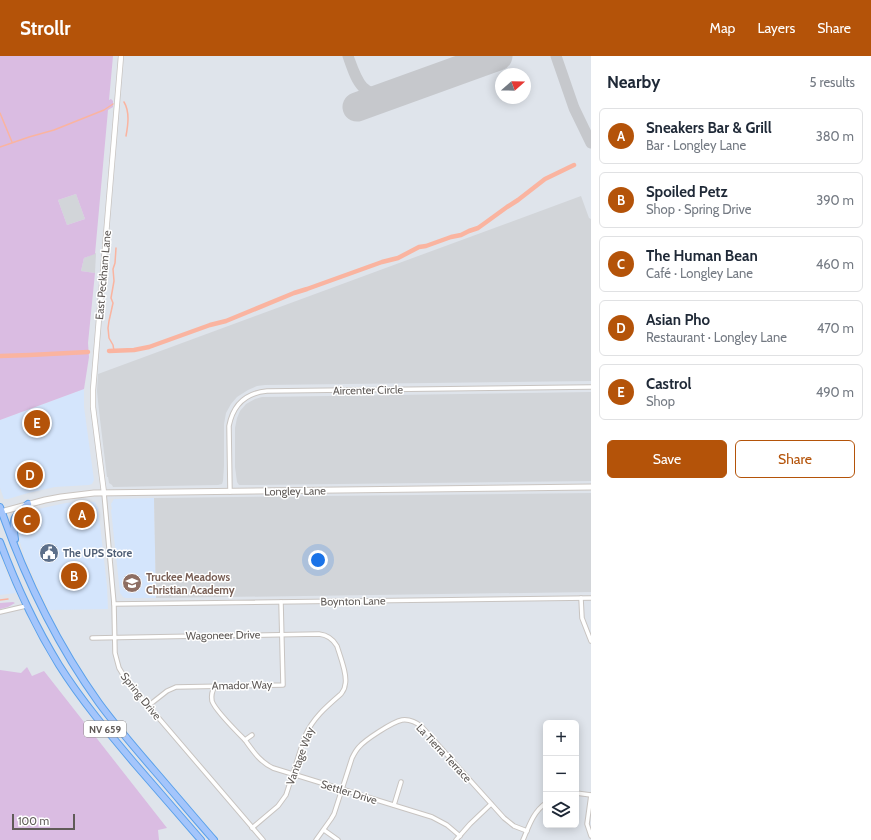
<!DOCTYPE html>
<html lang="en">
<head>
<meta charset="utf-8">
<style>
	body { margin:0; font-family:Cabin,sans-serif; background:#f6f6f7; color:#1f2937 }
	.controls { position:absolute; right:12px; bottom:12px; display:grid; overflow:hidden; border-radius:6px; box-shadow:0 2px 10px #0003 }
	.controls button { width:36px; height:36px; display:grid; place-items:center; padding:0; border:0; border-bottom:1px solid #e0e1e3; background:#fff; color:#1f2937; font:20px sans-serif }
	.compass { position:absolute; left:495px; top:12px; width:36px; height:36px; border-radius:50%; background:#fff; box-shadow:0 2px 10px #0003; rotate:70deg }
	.scale { position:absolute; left:12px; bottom:10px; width:63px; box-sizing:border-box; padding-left:4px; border:2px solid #605b58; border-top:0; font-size:11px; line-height:14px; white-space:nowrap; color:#605b58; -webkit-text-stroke:3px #fff; paint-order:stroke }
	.you { position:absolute; left:318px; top:504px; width:14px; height:14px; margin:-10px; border:3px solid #fff; border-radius:50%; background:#1a73e8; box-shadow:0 0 0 6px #1a73e833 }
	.badge { display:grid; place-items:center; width:26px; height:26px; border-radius:50%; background:#b45309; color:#fff; font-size:13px; font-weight:700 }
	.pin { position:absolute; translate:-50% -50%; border:2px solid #fff; box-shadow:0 1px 4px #0006 }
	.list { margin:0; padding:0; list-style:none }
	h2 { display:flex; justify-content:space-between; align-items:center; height:52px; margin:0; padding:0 16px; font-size:17px }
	h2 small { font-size:13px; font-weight:400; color:#747a83 }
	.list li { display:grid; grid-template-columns:26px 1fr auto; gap:12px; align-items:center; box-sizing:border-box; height:56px; margin:0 8px 8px; padding:0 8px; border:1px solid #e0e1e3; border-radius:6px }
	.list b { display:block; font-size:15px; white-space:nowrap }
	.list p { margin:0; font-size:13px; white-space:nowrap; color:#747a83 }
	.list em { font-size:13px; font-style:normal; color:#747a83 }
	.actions { display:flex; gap:8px; padding:12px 16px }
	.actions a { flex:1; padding:9px 0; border:1px solid #b45309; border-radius:6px; text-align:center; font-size:14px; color:#b45309 }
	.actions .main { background:#b45309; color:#fff }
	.icon { flex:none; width:22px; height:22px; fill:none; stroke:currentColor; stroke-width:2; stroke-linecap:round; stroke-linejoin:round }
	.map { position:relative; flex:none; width:591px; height:784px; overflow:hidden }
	header { display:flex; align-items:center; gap:24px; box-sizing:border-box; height:56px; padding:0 20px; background:#b45309; color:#fff }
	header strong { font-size:19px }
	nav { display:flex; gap:22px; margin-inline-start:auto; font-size:14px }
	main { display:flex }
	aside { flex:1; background:#fff }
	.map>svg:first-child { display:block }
</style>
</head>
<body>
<header>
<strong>Strollr</strong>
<nav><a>Map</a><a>Layers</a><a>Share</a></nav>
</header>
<main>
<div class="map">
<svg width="591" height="784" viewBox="0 0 591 784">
	<rect width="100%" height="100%" fill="#dfe4eb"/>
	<!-- commercial -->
	<g fill="#d4e5fc">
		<path d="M84 333V351L94 424 92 428 89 429 55 431 28 437 8 443H4L0 432V364Z"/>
		<path d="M154 442 156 542H125L123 541 120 537 111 454 112 453 111 448 114 443Z"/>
		<path d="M85 445 95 446 97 451H98L107 530 108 553 49 554 25 502 18 480 17 464 21 458 38 453 66 447Z"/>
		<path d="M0 500 6 515 16 537 0 539Z"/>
	</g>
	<!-- industrial -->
	<g fill="#d2d5d9">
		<path d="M76 138 85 163 67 169 58 144Z"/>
		<path d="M581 140 589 162 591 163V325L265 329 257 330 248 334 237 341 231 348 226 357 224 368V410L223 425 222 428 218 429 113 431 112 429 109 427 108 421H107L99 355 97 335 98 318Z"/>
		<path d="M96 197 95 217 81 215 84 202Z"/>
		<path d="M591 336V425L251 429H239L237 426 235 411V372L237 362 240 355 246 348 255 343 262 341Z"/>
		<path d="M591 437V536L156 542 154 442Z"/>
	</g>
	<!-- green -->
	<g fill="#dabce2" fill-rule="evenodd">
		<path d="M0 0H113L109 44 111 43 113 45V51L108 54 95 198 84 202 81 215 95 217 88 287 89 301 84 333 0 364ZM76 138 85 163 67 169 58 144Z"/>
		<path d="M13 546 15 547 8 551 0 553V547Z"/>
		<path d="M27 611 32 620 44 615 167 772 158 774 159 784H0V614L21 617Z"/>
	</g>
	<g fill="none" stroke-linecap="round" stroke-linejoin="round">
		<!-- stream -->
		<g stroke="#fab4a0" stroke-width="1.5">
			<path d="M124 46C130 56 128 69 126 80"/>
			<path d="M0 57 12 86"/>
			<path d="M0 91 29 81 54 74 104 54 113 48"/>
			<path d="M114 295 113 289 109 282 108 272 109 265 113 247 111 242 114 225 113 213 115 207 116 192"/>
			<path d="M0 544 8 543"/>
		</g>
		<!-- canal -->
		<g stroke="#fab4a0" stroke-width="4.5">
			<path d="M109 295 134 294 149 291 210 269 226 265 294 237 307 233 382 206 398 202 419 191 426 190 451 181 461 179 469 175 478 172 485 167 507 151 518 144 545 123 574 109"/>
			<path d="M0 300 30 299 88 296"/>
		</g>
		<!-- taxiway -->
		<g stroke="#c6c8cc" stroke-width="11">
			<path d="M348 0C357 25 361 42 392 38"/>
			<path d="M556 0 574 52 591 87"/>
		</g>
		<!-- runway -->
		<path stroke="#c6c8cc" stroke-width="29" d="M357 51 498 0"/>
		<defs>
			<g id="minor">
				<path d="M230 436 229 370C233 349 245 337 267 335L591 331"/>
				<path d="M104 437 114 548 115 597 119 612 127 625 263 784"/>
				<path d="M581 542 582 562 591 585"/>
				<path d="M114 548 591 542"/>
				<path d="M0 556 26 550"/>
				<path d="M92 582 319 578C328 579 333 583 337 590 340 600 348 620 345 629 345 633 343 635 341 638 326 651 313 662 305 680L286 739 278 750 252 772"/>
				<path d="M215 630C212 635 211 640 212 645 215 654 237 676 245 684L252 679"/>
				<path d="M148 650 167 635 176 631 283 629 281 546"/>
				<path d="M245 684C253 695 260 706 273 712L432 761 447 769 460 780"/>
				<path d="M576 737 591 739"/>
				<path d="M591 739 587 768 591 780"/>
				<path d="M394 749 401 726"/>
				<path d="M324 774 338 784"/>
				<path d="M316 784 331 763 334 758 352 702C354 698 356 694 359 691 365 684 392 666 402 664 410 663 416 666 422 671L504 762 514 770 527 775"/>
				<path d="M456 784 470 768 491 748"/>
				<path d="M523 784C529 770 533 756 546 747"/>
			</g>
			<path id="tertiary" d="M104 437 93 351V334L121 0"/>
			<path id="secondary" d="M0 456 45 444 61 441 94 437 591 431"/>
			<g id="primary">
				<path d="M0 451C24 520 56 587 99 647 116 670 134 691 153 713 173 736 193 760 214 784"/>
				<path d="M15 483C12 464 12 461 28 448"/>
				<path d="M0 486C16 529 35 570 59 609 81 644 108 676 135 708 157 733 179 759 201 784"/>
			</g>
		</defs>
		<!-- minor casing -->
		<use href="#minor" stroke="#c8c4c1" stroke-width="5.5"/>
		<!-- tertiary casing -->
		<use href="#tertiary" stroke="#c8c4c1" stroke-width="6"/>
		<!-- secondary casing -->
		<use href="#secondary" stroke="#cac5c1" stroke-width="7"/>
		<!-- primary casing -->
		<use href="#primary" stroke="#5aa0ea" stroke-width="8"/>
		<!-- minor -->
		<use href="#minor" stroke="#fff" stroke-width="3.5"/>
		<!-- tertiary -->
		<use href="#tertiary" stroke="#fff" stroke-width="4.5"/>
		<!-- secondary -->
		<use href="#secondary" stroke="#fff" stroke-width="5"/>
		<!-- primary -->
		<use href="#primary" stroke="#a4c5fb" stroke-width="6"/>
	</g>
	<!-- icons -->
	<defs>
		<symbol id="civic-disc" viewBox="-11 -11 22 22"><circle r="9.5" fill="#5c6f8a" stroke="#fff"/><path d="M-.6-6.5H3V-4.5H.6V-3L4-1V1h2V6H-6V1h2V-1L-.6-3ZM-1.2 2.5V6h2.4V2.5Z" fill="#fff"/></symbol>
		<symbol id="school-disc" viewBox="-11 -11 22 22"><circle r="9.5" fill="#8d6e63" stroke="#fff"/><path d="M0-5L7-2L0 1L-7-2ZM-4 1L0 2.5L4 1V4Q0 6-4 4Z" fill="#fff"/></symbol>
	</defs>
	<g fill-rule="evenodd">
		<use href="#civic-disc" x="38" y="486" width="22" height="22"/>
		<use href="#school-disc" x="121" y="516" width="22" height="22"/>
	</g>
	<g text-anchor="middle" stroke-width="3" stroke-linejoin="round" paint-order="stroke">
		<!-- shield labels -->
		<rect fill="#fff" stroke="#908c8a" stroke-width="1" x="84" y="665" width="42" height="16" rx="3"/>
		<g font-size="10" font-weight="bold" fill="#605b58">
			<text x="105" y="677">NV 659</text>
		</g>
		<!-- street labels -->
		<g font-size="11" fill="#605b58" stroke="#fff">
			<text transform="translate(103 219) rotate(-85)" y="4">East Peckham Lane</text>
			<text transform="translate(368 334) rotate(-1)" y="4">Aircenter Circle</text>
			<text transform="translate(295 435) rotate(-1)" y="4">Longley Lane</text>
			<text transform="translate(353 545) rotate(-1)" y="4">Boynton Lane</text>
			<text transform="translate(223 579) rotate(-1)" y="4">Wagoneer Drive</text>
			<text transform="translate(242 629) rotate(-1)" y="4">Amador Way</text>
			<text transform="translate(141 640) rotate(51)" y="4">Spring Drive</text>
			<text transform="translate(444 697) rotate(47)" y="4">La Tierra Terrace</text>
			<text transform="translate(300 700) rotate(-70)" y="4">Vantage Way</text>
			<text transform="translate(349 736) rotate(17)" y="4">Settler Drive</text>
		</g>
		<!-- service labels -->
		<g font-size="11" font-weight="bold" fill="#4e5e75" stroke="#fff" text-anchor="start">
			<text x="63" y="501">The UPS Store</text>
		</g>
		<!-- education labels -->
		<g font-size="11" font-weight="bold" fill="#785e54" stroke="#fff" text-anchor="start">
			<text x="146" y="525">Truckee Meadows<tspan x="146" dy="13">Christian Academy</tspan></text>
		</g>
	</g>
</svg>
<div class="controls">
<button>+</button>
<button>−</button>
<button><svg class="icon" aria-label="layers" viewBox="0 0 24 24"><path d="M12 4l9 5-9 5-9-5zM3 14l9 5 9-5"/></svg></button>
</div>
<svg class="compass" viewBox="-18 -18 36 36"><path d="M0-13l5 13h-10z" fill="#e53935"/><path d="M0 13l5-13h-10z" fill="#747a83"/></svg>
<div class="scale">100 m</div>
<div class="you"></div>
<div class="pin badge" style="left:82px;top:459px">A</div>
<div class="pin badge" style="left:74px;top:520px">B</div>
<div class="pin badge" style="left:27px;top:464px">C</div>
<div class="pin badge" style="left:30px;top:419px">D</div>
<div class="pin badge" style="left:37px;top:367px">E</div>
</div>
<aside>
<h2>Nearby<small>5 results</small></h2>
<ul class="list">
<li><span class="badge">A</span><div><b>Sneakers Bar &amp; Grill</b><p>Bar · Longley Lane</p></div><em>380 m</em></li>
<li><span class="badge">B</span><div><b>Spoiled Petz</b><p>Shop · Spring Drive</p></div><em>390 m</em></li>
<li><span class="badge">C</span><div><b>The Human Bean</b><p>Café · Longley Lane</p></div><em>460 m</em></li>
<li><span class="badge">D</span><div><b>Asian Pho</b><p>Restaurant · Longley Lane</p></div><em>470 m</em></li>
<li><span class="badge">E</span><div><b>Castrol</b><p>Shop</p></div><em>490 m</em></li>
</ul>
<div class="actions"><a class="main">Save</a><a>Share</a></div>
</aside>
</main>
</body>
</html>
